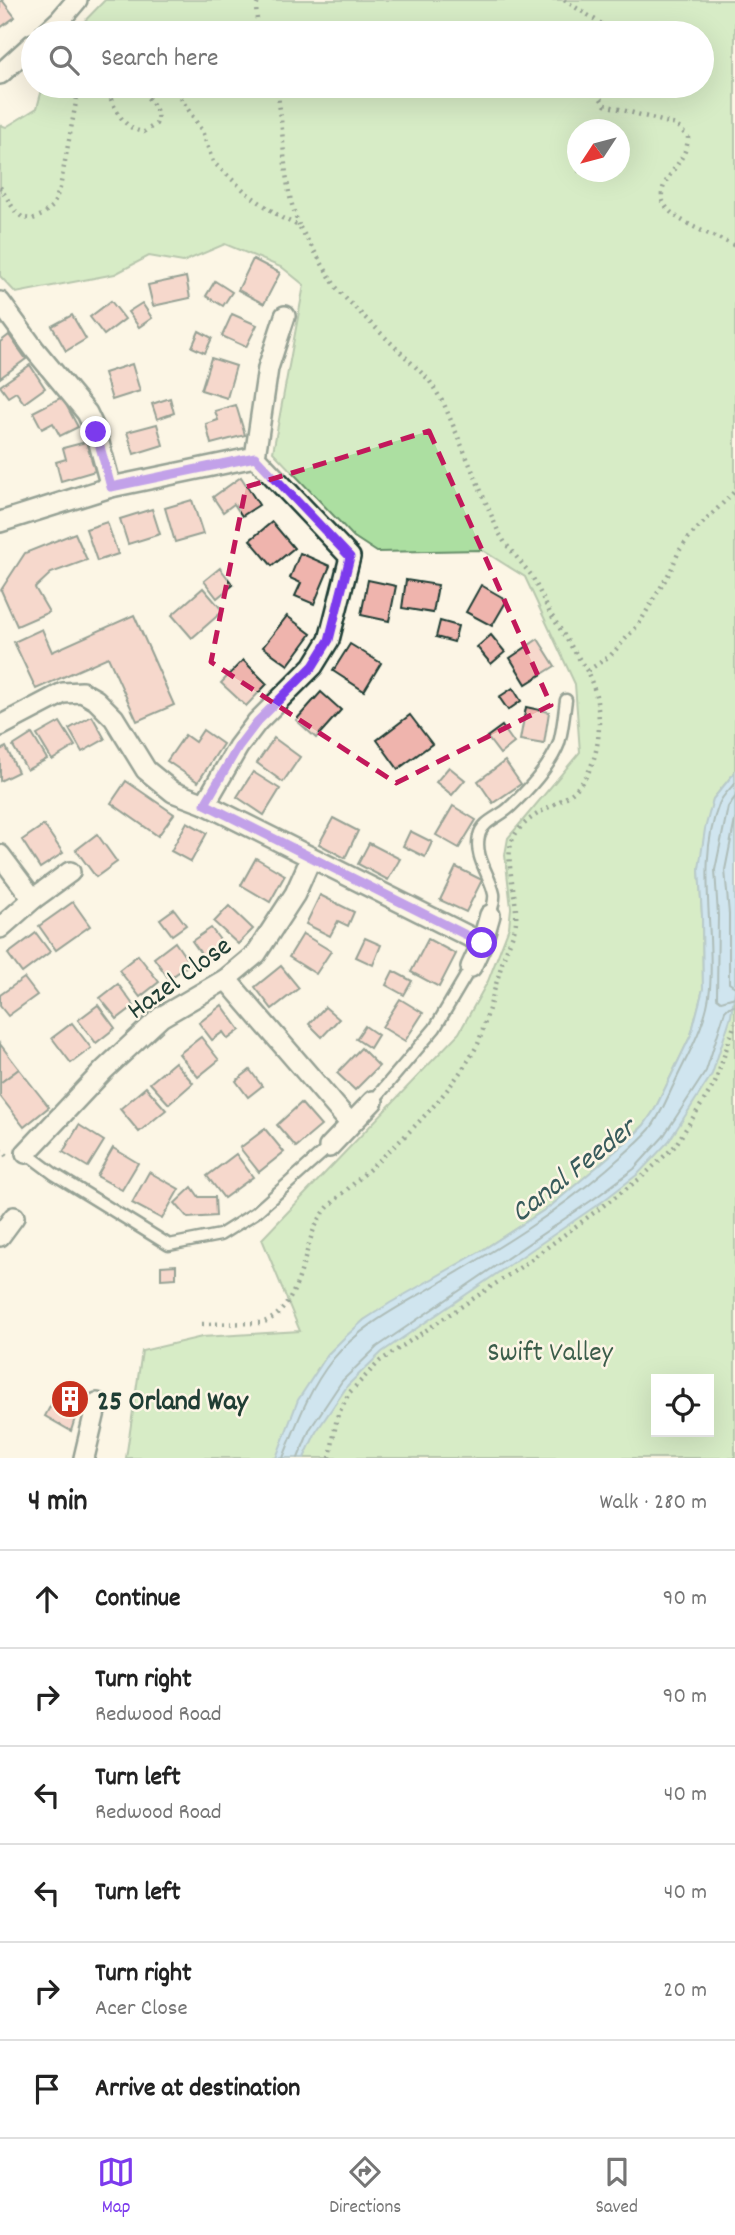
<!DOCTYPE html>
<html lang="en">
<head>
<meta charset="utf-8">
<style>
	body { margin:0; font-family:Dekko,sans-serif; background:#f6f6f6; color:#222 }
	.controls { position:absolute; right:21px; bottom:21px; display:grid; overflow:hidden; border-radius:0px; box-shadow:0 7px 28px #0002 }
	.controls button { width:63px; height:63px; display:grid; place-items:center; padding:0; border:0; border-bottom:2px solid #e0e0e0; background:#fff; color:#222; font:35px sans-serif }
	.compass { position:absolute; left:567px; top:119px; width:63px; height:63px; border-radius:50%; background:#fff; box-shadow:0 7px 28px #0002; rotate:234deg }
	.stop { position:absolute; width:21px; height:21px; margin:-16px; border:5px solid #7c3aed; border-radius:50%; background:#fff }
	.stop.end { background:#7c3aed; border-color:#fff; box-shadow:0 2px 7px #0008 }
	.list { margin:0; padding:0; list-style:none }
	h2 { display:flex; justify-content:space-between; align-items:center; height:91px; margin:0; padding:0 28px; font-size:30px }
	h2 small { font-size:23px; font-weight:400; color:#767676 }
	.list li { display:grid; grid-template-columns:46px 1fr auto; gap:21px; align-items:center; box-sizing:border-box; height:98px; padding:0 28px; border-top:2px solid #e0e0e0 }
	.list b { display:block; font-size:26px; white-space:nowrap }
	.list p { margin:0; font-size:23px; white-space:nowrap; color:#767676 }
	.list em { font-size:23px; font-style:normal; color:#767676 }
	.icon { flex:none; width:38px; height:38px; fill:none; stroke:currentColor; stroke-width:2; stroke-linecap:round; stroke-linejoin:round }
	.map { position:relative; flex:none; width:735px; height:1458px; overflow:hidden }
	.search { position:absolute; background:#fff; box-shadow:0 7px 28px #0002; left:21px; right:21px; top:21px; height:77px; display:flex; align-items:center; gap:18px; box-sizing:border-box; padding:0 24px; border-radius:38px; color:#767676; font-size:26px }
	.sheet { height:679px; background:#fff }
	nav { display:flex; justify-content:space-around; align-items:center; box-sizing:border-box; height:98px; border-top:2px solid #e0e0e0; background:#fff; font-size:19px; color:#767676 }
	nav a { display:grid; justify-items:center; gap:4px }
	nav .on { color:#7c3aed }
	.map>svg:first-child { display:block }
</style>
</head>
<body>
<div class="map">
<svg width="735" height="1458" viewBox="0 0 735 1458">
	<rect width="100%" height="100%" fill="#fcf5e5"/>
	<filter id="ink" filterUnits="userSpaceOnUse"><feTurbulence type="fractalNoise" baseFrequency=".0143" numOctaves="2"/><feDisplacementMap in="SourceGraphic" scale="14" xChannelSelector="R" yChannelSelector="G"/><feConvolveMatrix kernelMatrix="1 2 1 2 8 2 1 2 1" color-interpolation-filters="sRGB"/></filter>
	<g filter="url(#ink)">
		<!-- green -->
		<path fill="#acdfa1" stroke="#668e6a" stroke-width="2" fill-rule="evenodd" d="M105 0H735V772L713 799 699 869 702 915 703 989 691 1035 655 1109 644 1125 616 1151 552 1205 481 1251 364 1320 328 1354 316 1371 578 1199 683 1092 735 824V1458H126L142 1351 202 1337 300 1331 262 1239 459 1033 488 981 509 927 511 908 505 855 508 838 580 752 575 684 525 577 482 550 377 552 354 537 273 452 304 285 283 268 225 244 183 262 149 256 115 274 16 293 0 276V125L6 127 37 108 43 86H702V33H73ZM578 130H620V172H578ZM656 1379H709V1432H656Z"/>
		<!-- water -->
		<path fill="#9bd1fa" stroke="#6996ab" stroke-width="2" d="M735 772V990L731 1016 712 1074 669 1141 638 1174 603 1201 382 1352 348 1385 316 1432 304 1458H276L298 1400 328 1354 344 1338 364 1320 390 1303 481 1251 552 1205 632 1137 644 1125 655 1109 691 1035 703 989 702 915 699 869 705 829 713 799Z"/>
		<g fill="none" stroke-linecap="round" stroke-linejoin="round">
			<!-- shore -->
			<g stroke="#517883" stroke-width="2">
				<path d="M735 797 728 807 715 870 718 915 717 998 721 1001 735 997"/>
				<path d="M735 820 725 870 729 914V983L735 987"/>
				<path d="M283 1458C297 1423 309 1389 333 1359 362 1324 403 1305 441 1282 499 1248 556 1213 607 1169 621 1156 637 1144 650 1129 661 1115 667 1098 675 1082 689 1052 707 1023 710 988 715 927 696 863 719 804 722 796 730 789 735 783"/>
				<path d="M298 1458 310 1429 342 1381 377 1347 598 1196 634 1169 663 1137 706 1071 725 1011 729 1007 735 1006"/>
			</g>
		</g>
		<!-- building -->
		<g fill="#efb4ad" stroke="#1f3d34" stroke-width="2">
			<path d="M2 0 15 17 0 28V2Z"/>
			<path d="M253 259 280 273 264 304 238 290Z"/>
			<path d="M186 277 190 298 153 306 148 285Z"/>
			<path d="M215 281 232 292 223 306 206 296Z"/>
			<path d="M111 301 125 319 104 335 90 317Z"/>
			<path d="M142 303 152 318 139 327 128 312Z"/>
			<path d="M232 314 257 325 246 347 222 336Z"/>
			<path d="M72 315 86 339 66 351 52 326Z"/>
			<path d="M199 331 212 338 205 353 192 347Z"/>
			<path d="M9 335 26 359 0 378V342Z"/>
			<path d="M211 358 236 366 227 398 201 390Z"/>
			<path d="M132 364 140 391 112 400 104 373Z"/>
			<path d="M30 365 45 388 24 403 16 392 8 397 0 386Z"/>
			<path d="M62 397 78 427 60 436 53 423 42 429 33 412Z"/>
			<path d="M170 398 174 413 157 419 152 404Z"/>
			<path d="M236 405 245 435 211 444 206 424 218 420 215 411Z"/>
			<path d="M157 424 163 445 134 454 127 432Z"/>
			<path d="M86 442 95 471 61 481 56 462 66 459 63 448Z"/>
			<path d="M241 477 259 505 242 516 234 504 223 512 213 497Z"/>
			<path d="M192 500 203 534 175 542 165 508Z"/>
			<path d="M152 509 160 534 128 544 120 519Z"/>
			<path d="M107 522 118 554 97 561 86 529Z"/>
			<path d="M272 522 294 548 272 566 250 540Z"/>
			<path d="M75 533 87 560 51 573 35 588 49 612 17 626 1 590 25 553Z"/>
			<path d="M300 553 330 566 314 604 295 596 301 583 290 578Z"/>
			<path d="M220 568 233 585 217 598 204 581Z"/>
			<path d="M368 580 396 586 389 621 361 615Z"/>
			<path d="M406 580 438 585 433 613 402 608Z"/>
			<path d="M481 585 507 600 492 626 466 612Z"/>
			<path d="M203 588 223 611 192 638 172 615Z"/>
			<path d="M134 615 174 705 137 721 108 657 36 689 14 642 42 629 52 652Z"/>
			<path d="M287 616 311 634 288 665 263 647Z"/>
			<path d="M440 621 458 626 454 642 436 637Z"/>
			<path d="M491 635 505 652 491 664 477 647Z"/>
			<path d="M538 639 555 666 526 684 510 658Z"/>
			<path d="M350 644 381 663 364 691 333 671Z"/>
			<path d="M243 660 267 684 246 706 221 683Z"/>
			<path d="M513 688 521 701 508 710 499 697Z"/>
			<path d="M321 692 341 710 316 738 296 720Z"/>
			<path d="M526 707 549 712 544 744 520 740Z"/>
			<path d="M410 715 432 744 398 769 377 740Z"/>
			<path d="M92 716 105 739 82 752 69 729Z"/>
			<path d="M60 722 75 746 52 760 37 735Z"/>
			<path d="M502 726 514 743 500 754 487 737Z"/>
			<path d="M203 730 223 744 198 782 167 761 185 735 195 742Z"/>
			<path d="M32 734 47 759 27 770 13 746Z"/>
			<path d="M274 738 300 757 283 782 257 763Z"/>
			<path d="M6 747 18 772 0 781V750Z"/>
			<path d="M505 761 521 784 493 803 478 781Z"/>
			<path d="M449 767 465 780 452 795 436 782Z"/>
			<path d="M253 772 280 789 264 815 237 797Z"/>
			<path d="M126 781 174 814 158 836 111 803Z"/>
			<path d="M453 806 476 820 459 848 436 835Z"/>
			<path d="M333 818 358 831 345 858 319 844Z"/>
			<path d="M187 822 207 833 191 862 171 851Z"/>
			<path d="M44 825 63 853 40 868 22 840Z"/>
			<path d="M410 831 432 842 425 857 403 846Z"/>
			<path d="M97 834 117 862 96 877 76 850Z"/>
			<path d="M369 843 400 859 388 880 358 864Z"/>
			<path d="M256 858 285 875 270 902 241 885Z"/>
			<path d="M456 867 482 880 466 912 440 900Z"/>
			<path d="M320 895 354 912 348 926 338 921 330 936 306 924Z"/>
			<path d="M73 902 90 926 56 950 39 926Z"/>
			<path d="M229 906 253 929 238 944 214 922Z"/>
			<path d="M174 909 186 925 172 935 160 919Z"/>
			<path d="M211 928 226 948 207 962 192 941Z"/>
			<path d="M36 933 50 952 22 973 8 954Z"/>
			<path d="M303 934 331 951 316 974 289 957Z"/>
			<path d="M365 938 381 945 373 965 356 957Z"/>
			<path d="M428 939 456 954 439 987 411 972Z"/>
			<path d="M175 942 190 964 169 979 154 958Z"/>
			<path d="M138 955 159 982 140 997 119 970Z"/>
			<path d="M281 966 299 988 272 1009 255 987Z"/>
			<path d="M393 971 412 981 404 995 386 985Z"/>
			<path d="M24 978 37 995 8 1016 0 1006V995Z"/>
			<path d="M118 984 134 1006 117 1019 100 998Z"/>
			<path d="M400 999 423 1013 405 1041 382 1027Z"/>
			<path d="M98 1005 115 1028 96 1043 78 1020Z"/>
			<path d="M222 1005 240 1030 228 1039 223 1032 212 1040 199 1023Z"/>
			<path d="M325 1007 339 1019 322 1037 309 1024Z"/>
			<path d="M72 1023 91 1048 71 1063 52 1038Z"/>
			<path d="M365 1026 378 1035 370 1048 356 1039Z"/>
			<path d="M201 1037 219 1060 198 1077 179 1054Z"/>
			<path d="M0 1044 19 1069 0 1083Z"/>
			<path d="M361 1048 379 1066 355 1090 337 1073Z"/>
			<path d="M175 1062 193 1083 169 1104 150 1083Z"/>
			<path d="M19 1069 49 1107 24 1127 0 1096V1083Z"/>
			<path d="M250 1070 262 1086 248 1097 236 1081Z"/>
			<path d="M146 1087 166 1110 139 1132 120 1109Z"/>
			<path d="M301 1103 321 1126 296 1147 277 1125Z"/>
			<path d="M79 1125 104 1141 88 1167 63 1152Z"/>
			<path d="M265 1129 284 1152 259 1172 240 1148Z"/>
			<path d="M113 1148 138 1163 122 1190 97 1176Z"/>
			<path d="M236 1154 253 1177 224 1198 207 1176Z"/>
			<path d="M149 1172 179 1189 162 1219 132 1203Z"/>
			<path d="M192 1187 199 1197H215L216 1216 188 1218 175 1203Z"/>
			<path d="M176 1265V1278L161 1279V1266Z"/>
			<path d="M68 1380 87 1397 76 1415 53 1401Z"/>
			<path d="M53 1401 76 1415 71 1431 45 1416Z"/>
		</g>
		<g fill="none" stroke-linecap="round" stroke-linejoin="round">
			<defs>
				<g id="service">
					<path d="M490 915C492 909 495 900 494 894 490 875 474 857 479 836 482 821 500 817 510 807 528 790 550 767 559 743 563 729 564 713 566 700"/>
					<path d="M373 1101 435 1028 471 967"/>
					<path d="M26 1153 54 1174 169 1245 220 1235 255 1213 329 1147"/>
				</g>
				<g id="minor">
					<path d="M46 33 60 20 77 0"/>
					<path d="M0 74 33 44"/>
					<path d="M0 302 35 350 87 413 96 432 111 487"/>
					<path d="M0 522 111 487 255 457 268 368 285 316"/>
					<path d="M0 726 63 693 82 692 96 700 114 718 146 770 173 792 205 804 482 943"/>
					<path d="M205 804 238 747 257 722 313 666 329 640 350 557 255 457"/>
					<path d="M0 855 33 899"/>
					<path d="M0 928 33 899 70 872"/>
					<path d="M471 967 482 943 490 915"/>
					<path d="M226 979 350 1123"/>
					<path d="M329 1147 373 1101"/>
					<path d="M26 1153 104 1070 161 1017 226 979 256 954 295 894 311 858"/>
					<path d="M0 1236 14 1217"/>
					<path d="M84 1458 97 1403"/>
				</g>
			</defs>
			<!-- service casing -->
			<use href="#service" stroke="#1f3d34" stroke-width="15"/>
			<!-- minor casing -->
			<use href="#minor" stroke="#1f3d34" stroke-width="24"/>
			<!-- path -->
			<g stroke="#1f3d34" stroke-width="4.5" stroke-dasharray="2 5" stroke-linecap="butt">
				<path d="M564 0 616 33"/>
				<path d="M258 33 256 7 259 0"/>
				<path d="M105 86C114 105 121 129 144 132L156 124C162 107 147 100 139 86"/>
				<path d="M173 86 202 131 213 162 248 194 282 218 299 226 336 287 348 301 429 380 444 404 498 531 505 543 532 576 550 613 587 671"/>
				<path d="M276 86C286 131 280 181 299 225"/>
				<path d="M597 86V93L605 105 676 125 688 137C688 152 678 163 670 175 664 184 658 195 665 205 674 222 718 237 735 246"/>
				<path d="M0 187 15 211 23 218 33 219 42 215 53 206 60 188 79 86"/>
				<path d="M0 1150 8 1156"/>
				<path d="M202 1324 261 1323C298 1312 302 1260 314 1229 318 1221 323 1213 329 1206 383 1156 442 1109 478 1044 488 1015 495 986 504 957 508 945 515 933 516 921 518 897 504 862 512 841 520 820 547 809 565 798 596 779 603 735 597 702 596 691 591 681 587 671L610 656 639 624 671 570 679 551 690 536 735 491"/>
				<path d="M330 1458 337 1417 349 1393 380 1361 522 1266 642 1177 675 1146 715 1083 735 1023"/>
			</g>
			<!-- service -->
			<use href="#service" stroke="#fcf5e5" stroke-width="10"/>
			<!-- minor -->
			<use href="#minor" stroke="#fcf5e5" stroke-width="19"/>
		</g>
	</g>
	<g fill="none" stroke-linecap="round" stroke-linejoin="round" filter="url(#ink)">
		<!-- route -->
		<path stroke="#7c3aed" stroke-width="9" d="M96 432 111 487 255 457 350 557 329 640 313 666 257 722 238 747 205 804 482 943"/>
	</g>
	<!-- marked area -->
	<path d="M0 0H735V1458H0ZM429 431 551 705 396 783 211 662 246 487Z" fill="#fcf5e5" fill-opacity=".55" fill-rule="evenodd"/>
	<path fill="none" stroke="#c2185b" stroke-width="5" stroke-dasharray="14 9" stroke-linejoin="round" d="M429 431 551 705 396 783 211 662 246 487Z"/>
	<!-- icons -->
	<defs>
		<symbol id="building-disc" viewBox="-11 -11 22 22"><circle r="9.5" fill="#c8321e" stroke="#fcf5e5"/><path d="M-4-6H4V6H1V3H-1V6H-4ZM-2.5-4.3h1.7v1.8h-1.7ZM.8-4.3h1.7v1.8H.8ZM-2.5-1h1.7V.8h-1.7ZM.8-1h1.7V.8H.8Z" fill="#fff"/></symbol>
	</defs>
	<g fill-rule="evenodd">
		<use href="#building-disc" x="48" y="1377" width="44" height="44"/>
	</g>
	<g text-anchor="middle" stroke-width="5" stroke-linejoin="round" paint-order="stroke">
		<!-- street labels -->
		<g font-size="28" fill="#1f3d34" stroke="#fcf5e5">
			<text transform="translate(178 976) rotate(-36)" y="10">Hazel Close</text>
		</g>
		<!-- park labels -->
		<g font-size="28" fill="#3b5d4a" stroke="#fcf5e5">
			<text x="550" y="1360">Swift Valley</text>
		</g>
		<!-- poi labels -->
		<g font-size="28" font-weight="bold" fill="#1f3d34" stroke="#fcf5e5" text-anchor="start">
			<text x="97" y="1409">25 Orland Way</text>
		</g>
		<!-- water labels -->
		<g font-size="30" font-style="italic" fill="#385b5c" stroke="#fcf5e5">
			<text transform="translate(572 1169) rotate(-38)" y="10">Canal Feeder</text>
		</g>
	</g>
</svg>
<div class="controls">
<button><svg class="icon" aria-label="locate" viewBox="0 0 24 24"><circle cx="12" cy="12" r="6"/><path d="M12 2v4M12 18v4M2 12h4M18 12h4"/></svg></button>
</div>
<svg class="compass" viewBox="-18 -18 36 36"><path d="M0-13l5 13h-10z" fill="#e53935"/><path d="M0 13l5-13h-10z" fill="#767676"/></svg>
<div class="stop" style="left:482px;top:943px"></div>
<div class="stop end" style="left:96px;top:432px"></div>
<div class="search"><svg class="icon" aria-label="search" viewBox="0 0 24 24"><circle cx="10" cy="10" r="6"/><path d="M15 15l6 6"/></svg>Search here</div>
</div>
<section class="sheet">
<h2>4 min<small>Walk · 280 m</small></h2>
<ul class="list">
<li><svg class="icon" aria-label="ahead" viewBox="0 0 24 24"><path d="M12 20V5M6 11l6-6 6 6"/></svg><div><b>Continue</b></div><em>90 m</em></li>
<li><svg class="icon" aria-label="right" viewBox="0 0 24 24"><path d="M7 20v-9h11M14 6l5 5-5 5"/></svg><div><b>Turn right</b><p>Redwood Road</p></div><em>90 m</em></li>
<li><svg class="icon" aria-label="left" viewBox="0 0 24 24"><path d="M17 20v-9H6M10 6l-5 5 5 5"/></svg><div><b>Turn left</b><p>Redwood Road</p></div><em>40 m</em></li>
<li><svg class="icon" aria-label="left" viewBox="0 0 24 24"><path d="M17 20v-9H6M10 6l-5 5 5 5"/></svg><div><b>Turn left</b></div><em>40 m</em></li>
<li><svg class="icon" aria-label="right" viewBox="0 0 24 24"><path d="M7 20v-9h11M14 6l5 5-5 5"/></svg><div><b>Turn right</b><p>Acer Close</p></div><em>20 m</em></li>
<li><svg class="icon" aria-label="arrive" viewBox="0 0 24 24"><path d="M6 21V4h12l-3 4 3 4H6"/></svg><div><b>Arrive at destination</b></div></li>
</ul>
</section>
<nav>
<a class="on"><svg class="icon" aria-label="map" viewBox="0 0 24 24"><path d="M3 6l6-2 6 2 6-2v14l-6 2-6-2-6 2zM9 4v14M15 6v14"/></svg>Map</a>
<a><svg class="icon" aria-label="directions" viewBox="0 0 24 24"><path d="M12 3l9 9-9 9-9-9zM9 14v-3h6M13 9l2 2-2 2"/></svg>Directions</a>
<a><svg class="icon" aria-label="saved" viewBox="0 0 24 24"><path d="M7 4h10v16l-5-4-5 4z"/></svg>Saved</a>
</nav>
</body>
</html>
